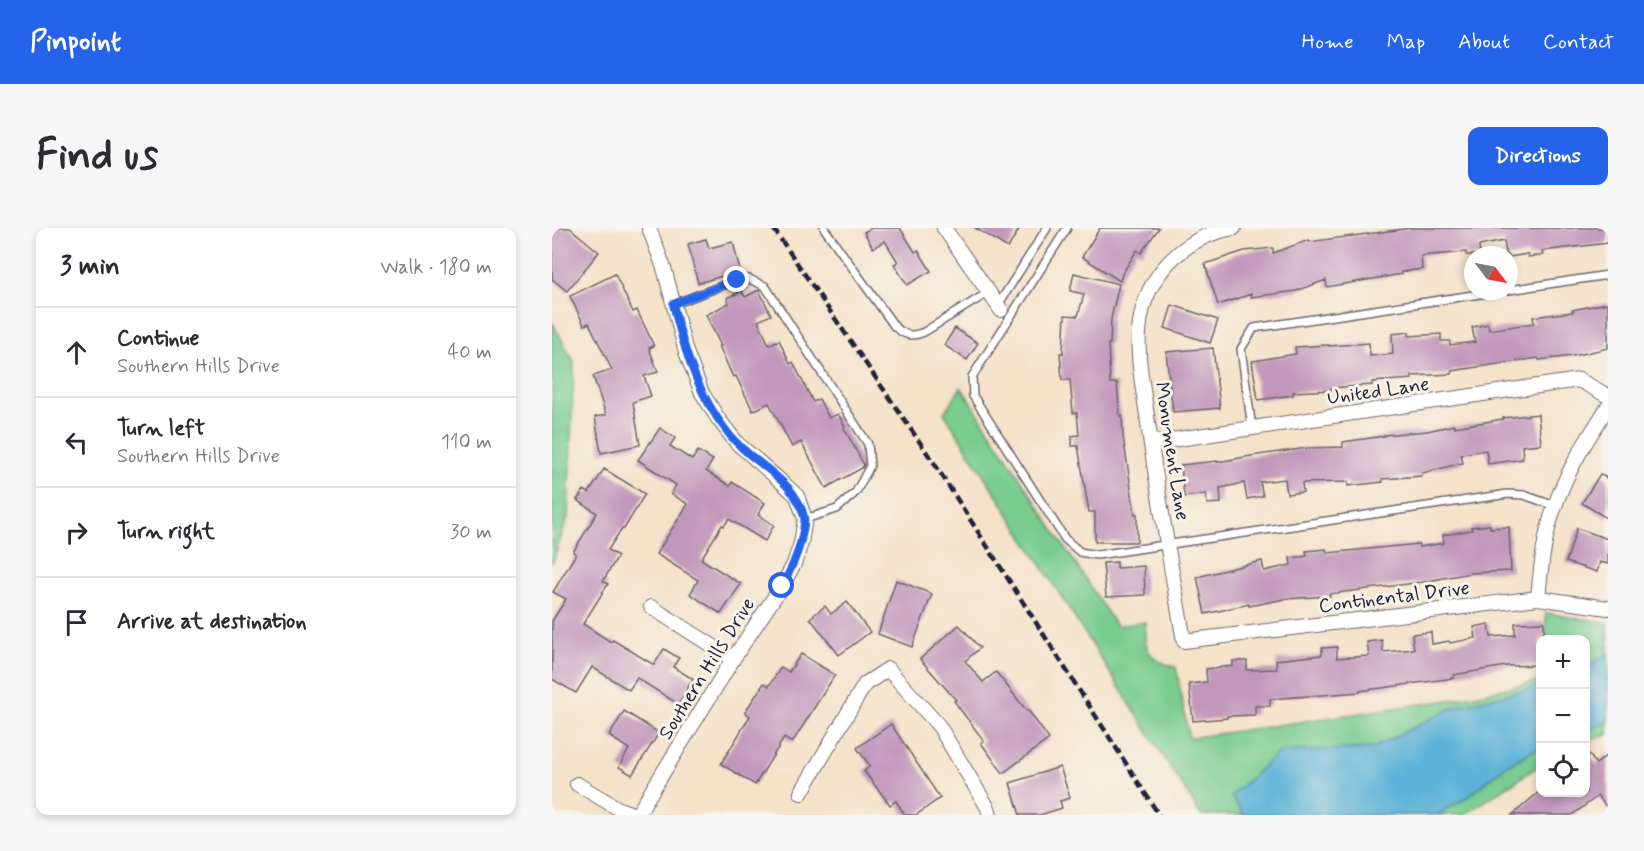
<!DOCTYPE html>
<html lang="en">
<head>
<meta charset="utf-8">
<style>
	body { margin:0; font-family:Mynerve,sans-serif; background:#f7f7f7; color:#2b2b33 }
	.controls { position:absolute; right:18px; bottom:18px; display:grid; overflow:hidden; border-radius:12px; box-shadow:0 3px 9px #0003 }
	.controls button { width:54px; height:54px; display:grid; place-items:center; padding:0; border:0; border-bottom:2px solid #e1e1e2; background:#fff; color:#2b2b33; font:30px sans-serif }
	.compass { position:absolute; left:912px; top:18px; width:54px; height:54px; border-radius:50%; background:#fff; box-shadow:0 3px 9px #0003; rotate:122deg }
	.stop { position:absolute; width:18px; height:18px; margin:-14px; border:4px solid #2563eb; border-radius:50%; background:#fff }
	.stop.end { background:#2563eb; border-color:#fff; box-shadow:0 2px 6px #0008 }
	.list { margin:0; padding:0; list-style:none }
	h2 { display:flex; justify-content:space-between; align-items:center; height:78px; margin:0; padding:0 24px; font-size:26px }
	h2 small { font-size:20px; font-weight:400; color:#7c7c81 }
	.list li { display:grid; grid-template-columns:39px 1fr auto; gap:18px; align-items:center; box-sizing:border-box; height:90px; padding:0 24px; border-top:2px solid #e1e1e2 }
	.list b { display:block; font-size:22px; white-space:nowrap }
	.list p { margin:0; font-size:20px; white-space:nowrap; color:#7c7c81 }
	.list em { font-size:20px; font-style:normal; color:#7c7c81 }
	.icon { flex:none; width:33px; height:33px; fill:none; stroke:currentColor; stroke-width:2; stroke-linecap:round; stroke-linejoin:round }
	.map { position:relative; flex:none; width:1056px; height:587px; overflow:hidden; border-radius:12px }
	header { display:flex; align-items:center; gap:36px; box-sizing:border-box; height:84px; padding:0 30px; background:#2563eb; color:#fff }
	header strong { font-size:28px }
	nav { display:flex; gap:33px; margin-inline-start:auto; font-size:21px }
	.intro { display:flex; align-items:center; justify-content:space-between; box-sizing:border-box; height:144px; padding:0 36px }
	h1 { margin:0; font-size:42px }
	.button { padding:15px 27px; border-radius:12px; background:#2563eb; color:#fff; font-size:21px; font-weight:700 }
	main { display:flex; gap:36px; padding:0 36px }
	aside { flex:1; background:#fff; border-radius:12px; box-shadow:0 3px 9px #0003 }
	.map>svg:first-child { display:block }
</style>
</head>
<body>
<header>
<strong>Pinpoint</strong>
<nav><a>Home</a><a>Map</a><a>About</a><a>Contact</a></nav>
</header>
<div class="intro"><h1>Find us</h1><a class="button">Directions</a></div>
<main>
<aside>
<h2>3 min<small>Walk · 180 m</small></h2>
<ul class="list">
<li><svg class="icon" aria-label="ahead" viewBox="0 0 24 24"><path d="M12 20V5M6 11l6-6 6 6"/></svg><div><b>Continue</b><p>Southern Hills Drive</p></div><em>40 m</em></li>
<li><svg class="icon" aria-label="left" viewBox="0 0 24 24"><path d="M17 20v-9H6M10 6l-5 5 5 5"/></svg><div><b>Turn left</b><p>Southern Hills Drive</p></div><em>110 m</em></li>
<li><svg class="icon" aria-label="right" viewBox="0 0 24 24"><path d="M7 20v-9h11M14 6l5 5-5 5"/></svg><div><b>Turn right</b></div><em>30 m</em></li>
<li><svg class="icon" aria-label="arrive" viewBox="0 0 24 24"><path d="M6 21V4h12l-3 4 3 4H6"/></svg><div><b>Arrive at destination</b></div></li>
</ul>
</aside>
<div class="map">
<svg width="1056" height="587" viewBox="0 0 1056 587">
	<rect width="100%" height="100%" fill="#f7f3e8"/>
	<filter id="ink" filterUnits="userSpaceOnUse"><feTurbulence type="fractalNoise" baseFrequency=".0167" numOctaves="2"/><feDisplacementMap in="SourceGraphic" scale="12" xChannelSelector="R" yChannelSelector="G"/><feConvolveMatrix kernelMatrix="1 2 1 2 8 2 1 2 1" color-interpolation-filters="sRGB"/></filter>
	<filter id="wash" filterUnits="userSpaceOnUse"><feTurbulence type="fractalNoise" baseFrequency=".008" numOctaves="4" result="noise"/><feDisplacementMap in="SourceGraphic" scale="24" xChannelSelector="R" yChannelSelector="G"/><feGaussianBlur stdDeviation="1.35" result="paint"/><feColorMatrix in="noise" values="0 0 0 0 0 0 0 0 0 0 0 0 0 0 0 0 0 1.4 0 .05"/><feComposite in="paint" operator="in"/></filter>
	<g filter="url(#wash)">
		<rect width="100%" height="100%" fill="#f4e2c9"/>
		<!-- green -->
		<g fill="#78cc90" stroke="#4d7766" stroke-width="1.5">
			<path d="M0 94 22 134 16 289 0 336Z"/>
			<path d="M409 159 564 398 593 394C591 421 597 433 624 439L637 510 904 471 988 453V537L912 587H649L392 185Z"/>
			<path d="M994 385 1056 395V507L1034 513V412L994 411Z"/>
		</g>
		<!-- water -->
		<g fill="#5cb2d8" stroke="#3f6a8a" stroke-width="1.5">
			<path d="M1056 425V494L1034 503V440Z"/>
			<path d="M988 458V519L957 536 913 571 884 587H692L679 568 727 524 821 520 902 479Z"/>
		</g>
		<g id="blocks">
			<!-- building -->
			<g fill="#c197bb">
				<path d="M0 0H18L47 24 15 63 0 51Z"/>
				<path d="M319 0H348L363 24 366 22 379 43 355 57 342 36 346 34 333 13 321 20 312 4Z"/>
				<path d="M423 0H468L456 20Z"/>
				<path d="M548 0H607L589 25 585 22 570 46 568 53 530 29Z"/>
				<path d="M859 0H1056V15L990 23 991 27 976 29V26L957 29V27H954L952 13 927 18 928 27H914V24L869 28 870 41 849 44 850 46 775 59 774 52 744 63 699 69V66L666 77 653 36 692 23 721 20V25L757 12V14Z"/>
				<path d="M154 11 157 20 181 14 188 43 146 55 136 16Z"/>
				<path d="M522 45 567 56 559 91 558 116H556L558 155H565L568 188 570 187 571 208 583 286H585V314H543V284H537L526 218H520V208L527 207 525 185H521L518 152H510L508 125H511L513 87 526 88 532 66 518 63Z"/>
				<path d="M63 46 81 84 85 82 102 118 97 120 106 144 92 148 99 168 81 174 88 217 49 225 43 189 54 187 41 148 60 142 37 95 32 97 18 68Z"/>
				<path d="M207 62 219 87 206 93 217 117 227 112 238 136 241 134 261 174 267 171 277 190 286 186 293 199 292 200 312 237 310 240 274 260 249 214 240 219 217 175 201 183 184 148 181 149 167 118H169L154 87 177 75 175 70 190 63 193 69Z"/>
				<path d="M1056 75V120L1021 128 987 132 986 130 900 143V146L860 148V151L820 154V157L779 160V162L741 164V167L706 172 700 133 744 126 743 119 777 117V118L817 115 818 128 841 126 840 106 857 104V108L889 106V113H898V117L923 114 920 99 936 96 937 102 982 95 981 89 1021 84 1020 82Z"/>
				<path d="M620 77 666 92 658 115 613 100Z"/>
				<path d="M403 100 426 115 415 132 392 117Z"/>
				<path d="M661 120 668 180 621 184 614 124Z"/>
				<path d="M986 186 989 216 970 218 971 231 936 236 934 222 909 226 911 235 870 245V248L830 251 831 254 796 258V254L750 255 751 264 735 266 733 251 708 254 711 268 695 271 692 255 668 260 669 275 655 276 654 266 632 269 629 237 665 233V234L699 228 756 220 791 219V214L832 208V207L875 203 902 197 903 199 951 191V190Z"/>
				<path d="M108 200 123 210 118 218 140 232 146 223 161 232 154 243 178 258 180 254 213 275 206 287 222 297 213 313 177 291 172 298 170 297 149 331 189 356 169 386 138 366 146 352 104 326 136 276 119 266 124 257 86 232Z"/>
				<path d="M52 241 93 266 72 301 70 300 56 322 66 328 51 353 56 356 31 396 59 414 61 412 102 437 112 421 127 430 121 439 141 451 126 476 85 450 77 462 40 439 24 465 0 451V393L14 371 1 364 24 326 21 324 45 285 25 272 32 262 37 265Z"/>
				<path d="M1048 246 1056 251V291L1030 275Z"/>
				<path d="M938 297V300L957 299 959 343 918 345 871 354 777 366 778 368 733 371 697 378V376L653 386 645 349 710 333 712 343 739 337 738 330 755 328 754 323 774 321 775 325 867 316V319L892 315 891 307 920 302 919 299Z"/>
				<path d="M1025 300 1056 311V336L1048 334 1045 344 1014 334Z"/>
				<path d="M565 334V340L592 338 593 367 554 369 551 335Z"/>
				<path d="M344 352 380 366 360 419 326 406Z"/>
				<path d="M295 374 318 404 287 427 258 390 273 378 279 386Z"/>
				<path d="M992 394V411H988V437L954 438 901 447 902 450 808 463V464L718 471V478H703V487L675 488V490L641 493 637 456 655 454 654 441 681 438V433H695V442L725 441 724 432 770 427V420L785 419V430L817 428 815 414 830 412 831 424 862 421 860 406 879 404 880 416 897 413 898 415 924 410 922 399 937 396 939 409 963 407V395Z"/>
				<path d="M407 397 428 420 413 433 431 454 444 444 475 483 476 482 497 511 451 545 429 515 432 513 402 473 404 472 368 431Z"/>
				<path d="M249 426 283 447 240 515 232 510 203 557 169 536 198 488 193 484 212 455 217 458 229 439 237 444Z"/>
				<path d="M72 483 107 505 80 547 67 539 77 521 57 508Z"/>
				<path d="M339 496 388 570 364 587H353L344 573 338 577 312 543 318 538 305 520Z"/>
				<path d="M1034 522 1044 536 1056 526V581L1046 568 1020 587H960L987 564H1034Z"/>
				<path d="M508 539 518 570 508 573 510 580 488 587H468L458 555Z"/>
			</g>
		</g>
	</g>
	<g filter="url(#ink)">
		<use href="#blocks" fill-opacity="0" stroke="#6c656d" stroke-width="1.5"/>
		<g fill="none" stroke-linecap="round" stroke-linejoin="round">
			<defs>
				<g id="service">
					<path d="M272 0 343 99C354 108 359 109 372 104L437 64"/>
					<path d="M515 0 420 149 421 168 513 311 528 324 545 327 956 266 972 267 1003 278"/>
					<path d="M957 62 1056 47"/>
					<path d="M122 76 185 52 197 51 213 58 316 216 318 238 304 264 285 281 253 291"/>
					<path d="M446 77 495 0"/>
					<path d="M700 200 689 121 702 100 948 63"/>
				</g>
				<g id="minor">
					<path d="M392 0 449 82"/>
					<path d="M682 0C638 7 600 40 590 84 582 118 590 153 595 188 605 263 619 338 632 413L986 370 1056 380"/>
					<path d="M599 215 1027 152 1056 168"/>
					<path d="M986 370C989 339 992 307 1003 278 1015 242 1036 210 1056 179"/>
					<path d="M99 379 181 431"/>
					<path d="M25 556 67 581 83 587"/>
					<path d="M249 565 313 456 336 441 387 498 436 580 438 587"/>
					<path d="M85 587 181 431 230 358 242 336 249 315 253 291 245 268 232 256 185 215 167 192 150 165 134 124 112 40 97 0"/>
				</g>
			</defs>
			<!-- service casing -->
			<use href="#service" stroke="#6c656d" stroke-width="10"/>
			<!-- minor casing -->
			<use href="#minor" stroke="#6c656d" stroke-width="16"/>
			<!-- service -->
			<use href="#service" stroke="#fff" stroke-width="7"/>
			<!-- minor -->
			<use href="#minor" stroke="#fff" stroke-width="14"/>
			<!-- rail -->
			<path stroke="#22223b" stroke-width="4.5" stroke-dasharray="9 4.5" stroke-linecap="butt" d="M221 0 382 235 607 587"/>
		</g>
	</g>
	<g fill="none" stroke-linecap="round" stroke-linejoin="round" filter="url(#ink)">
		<!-- route -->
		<path stroke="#2563eb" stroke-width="8" d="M185 52 121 76C131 117 142 155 166 191 172 199 178 209 186 216 208 239 245 255 252 289 253 293 252 298 251 302 248 323 240 340 230 358"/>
	</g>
	<g text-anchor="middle" stroke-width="6" stroke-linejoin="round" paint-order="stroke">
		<!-- street labels -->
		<g font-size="20" fill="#22223b" stroke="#f7f3e8">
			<text transform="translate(826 162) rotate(-8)" y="7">United Lane</text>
			<text transform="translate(621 223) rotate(81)" y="7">Monument Lane</text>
			<text transform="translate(842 368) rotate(-7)" y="7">Continental Drive</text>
			<text transform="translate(154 440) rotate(-58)" y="7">Southern Hills Drive</text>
		</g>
	</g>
</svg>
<div class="controls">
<button>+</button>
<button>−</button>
<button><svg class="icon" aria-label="locate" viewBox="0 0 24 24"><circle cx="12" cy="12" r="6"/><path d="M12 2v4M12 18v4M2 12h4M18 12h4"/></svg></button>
</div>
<svg class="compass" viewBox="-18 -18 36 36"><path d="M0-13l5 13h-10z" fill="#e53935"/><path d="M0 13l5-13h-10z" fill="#7c7c81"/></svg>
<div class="stop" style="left:230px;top:358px"></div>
<div class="stop end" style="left:185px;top:52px"></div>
</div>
</main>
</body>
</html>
